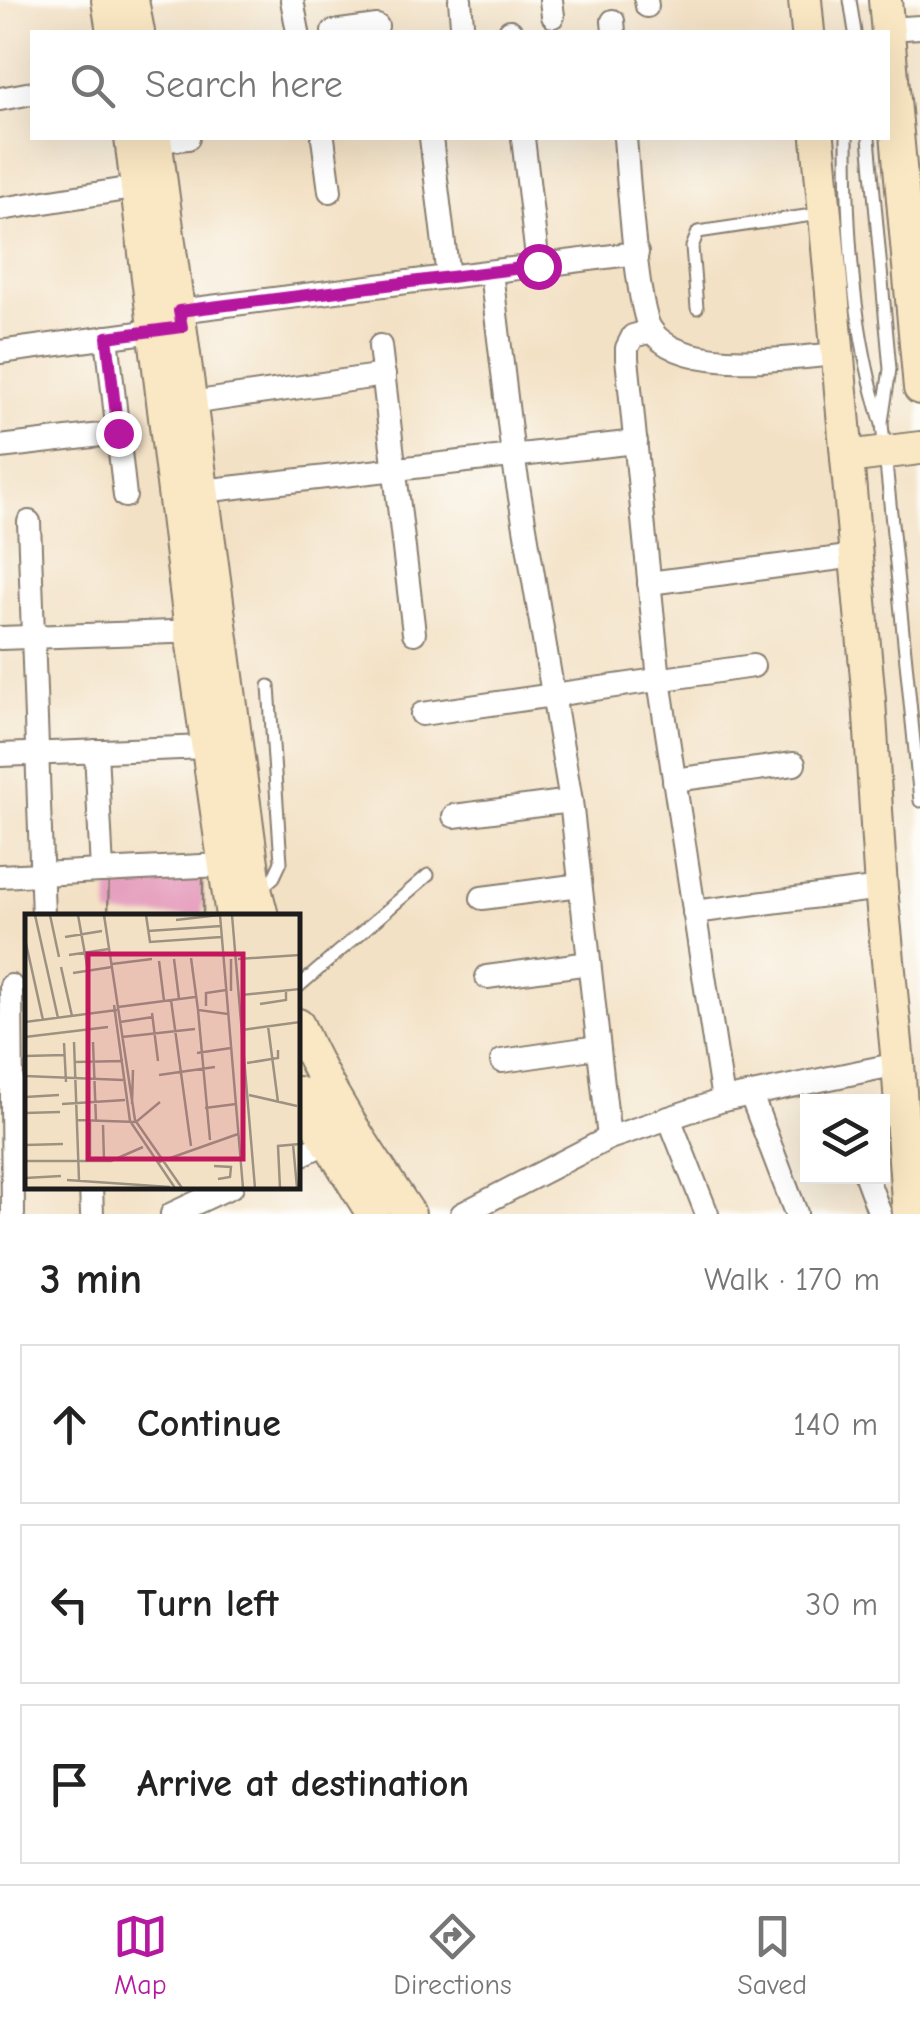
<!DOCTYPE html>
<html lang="en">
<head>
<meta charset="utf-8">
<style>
	body { margin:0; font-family:"Comic Neue",sans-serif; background:#f2f2f2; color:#222 }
	.controls { position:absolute; right:30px; bottom:30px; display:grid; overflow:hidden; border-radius:0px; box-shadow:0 10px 40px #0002 }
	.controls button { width:90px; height:90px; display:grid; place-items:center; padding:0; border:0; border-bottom:2px solid #e0e0e0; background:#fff; color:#222; font:50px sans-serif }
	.stop { position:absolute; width:30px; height:30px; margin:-22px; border:8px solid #b5179e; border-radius:50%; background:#fff }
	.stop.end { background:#b5179e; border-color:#fff; box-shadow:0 2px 10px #0008 }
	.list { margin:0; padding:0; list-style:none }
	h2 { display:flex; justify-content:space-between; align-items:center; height:130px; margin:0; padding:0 40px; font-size:42px }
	h2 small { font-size:32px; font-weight:400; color:#767676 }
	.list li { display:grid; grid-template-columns:65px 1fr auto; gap:30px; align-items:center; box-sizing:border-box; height:160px; margin:0 20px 20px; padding:0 20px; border:2px solid #e0e0e0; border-radius:0px }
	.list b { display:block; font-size:38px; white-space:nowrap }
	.list em { font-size:32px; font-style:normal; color:#767676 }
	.icon { flex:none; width:55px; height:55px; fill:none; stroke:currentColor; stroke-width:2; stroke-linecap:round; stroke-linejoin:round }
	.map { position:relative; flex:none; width:920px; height:1214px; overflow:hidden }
	.search { position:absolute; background:#fff; box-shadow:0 10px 40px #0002; left:30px; right:30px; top:30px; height:110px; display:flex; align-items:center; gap:25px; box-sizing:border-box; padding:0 35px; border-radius:0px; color:#767676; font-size:38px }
	.sheet { height:670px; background:#fff }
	nav { display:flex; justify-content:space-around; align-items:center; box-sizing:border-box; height:140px; border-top:2px solid #e0e0e0; background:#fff; font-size:28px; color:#767676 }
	nav a { display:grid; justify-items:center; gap:5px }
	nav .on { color:#b5179e }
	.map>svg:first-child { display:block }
</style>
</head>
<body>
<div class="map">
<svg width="920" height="1214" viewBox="0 0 920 1214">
	<rect width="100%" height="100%" fill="#fdfcf7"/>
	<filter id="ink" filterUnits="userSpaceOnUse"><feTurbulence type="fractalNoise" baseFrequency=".01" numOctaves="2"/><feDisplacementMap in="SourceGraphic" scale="20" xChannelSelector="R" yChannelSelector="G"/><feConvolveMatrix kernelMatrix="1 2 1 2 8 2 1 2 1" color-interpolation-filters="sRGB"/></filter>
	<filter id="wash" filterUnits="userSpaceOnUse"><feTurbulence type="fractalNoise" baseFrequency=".0048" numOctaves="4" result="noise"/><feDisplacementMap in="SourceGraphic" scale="40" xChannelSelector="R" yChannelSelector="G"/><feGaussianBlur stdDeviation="2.25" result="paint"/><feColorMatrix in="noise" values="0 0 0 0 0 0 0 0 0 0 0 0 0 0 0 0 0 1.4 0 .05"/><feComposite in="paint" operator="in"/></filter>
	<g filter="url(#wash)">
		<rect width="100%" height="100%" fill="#f3e1c5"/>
		<g id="blocks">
			<!-- building -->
			<path fill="#e6a0bf" d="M109 873 203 875V916H108Z"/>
		</g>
	</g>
	<g filter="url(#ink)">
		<use href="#blocks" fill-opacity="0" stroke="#887e70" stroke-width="2.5"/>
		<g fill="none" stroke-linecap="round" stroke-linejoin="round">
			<defs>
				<g id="lane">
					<path d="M850 0 855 32"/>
					<path d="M847 138C847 233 853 333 882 424L920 801"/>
					<path d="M869 138 890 369 882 422"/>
					<path d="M697 308 692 247 698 232 819 214"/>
					<path d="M259 890 274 877 281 862 269 686"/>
					<path d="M298 987 428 875"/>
				</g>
				<g id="street">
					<path d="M292 0 298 32"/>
					<path d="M460 0 462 24"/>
					<path d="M551 0 553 16"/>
					<path d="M646 0 647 6"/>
					<path d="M613 21 614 32"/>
					<path d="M888 29 920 27"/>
					<path d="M510 31 511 32"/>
					<path d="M333 32 377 26"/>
					<path d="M0 99 32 93"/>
					<path d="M323 138 330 191"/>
					<path d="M431 138 448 277"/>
					<path d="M523 138 538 266"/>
					<path d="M625 138C628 172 636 307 651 330 682 375 791 358 837 354"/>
					<path d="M156 141 188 138"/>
					<path d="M1 209 139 187"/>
					<path d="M491 272 513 456 571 801 609 1138"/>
					<path d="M179 311 637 253"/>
					<path d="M652 331 633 336 627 348V358L659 680 723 1100"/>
					<path d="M107 337 125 496"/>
					<path d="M380 346 414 633"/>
					<path d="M0 352 168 329"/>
					<path d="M191 403 384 375"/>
					<path d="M0 447 118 433"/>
					<path d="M202 491 636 442"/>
					<path d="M29 522 43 916"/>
					<path d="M649 583 856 556"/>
					<path d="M0 638 201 631"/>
					<path d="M422 714 753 666"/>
					<path d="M96 751 102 871"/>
					<path d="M0 755 206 747"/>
					<path d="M674 780 794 764"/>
					<path d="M454 816 571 801"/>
					<path d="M0 876 222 865"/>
					<path d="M482 898 580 885"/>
					<path d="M694 912 881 888"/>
					<path d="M487 977 589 963"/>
					<path d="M11 986 13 1214"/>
					<path d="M502 1061 598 1047"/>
					<path d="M751 1095 796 1213"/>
					<path d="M669 1118 707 1214"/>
					<path d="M298 1156 326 1143"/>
					<path d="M866 1176 880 1214"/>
					<path d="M91 1186 92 1214"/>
					<path d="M172 1214 232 1186"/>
					<path d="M462 1214 609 1138 723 1100 898 1064"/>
				</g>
				<g id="secondary">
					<path d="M108 0 113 32"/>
					<path d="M132 0 138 32"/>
					<path d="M805 0 808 32"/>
					<path d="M885 0 920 388"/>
					<path d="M131 138 191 631 232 916"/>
					<path d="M155 138 256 893 262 916"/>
					<path d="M818 138 869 700 881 888 898 1064 909 1214"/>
					<path d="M847 457 920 448"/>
					<path d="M298 1025C327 1093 368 1153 409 1214"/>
					<path d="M298 1093 373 1214"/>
				</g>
			</defs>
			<!-- lane casing -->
			<use href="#lane" stroke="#887e70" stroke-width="15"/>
			<!-- street casing -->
			<use href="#street" stroke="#887e70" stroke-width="26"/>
			<!-- secondary casing -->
			<use href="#secondary" stroke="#887e70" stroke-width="36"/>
			<!-- lane -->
			<use href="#lane" stroke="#fff" stroke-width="11"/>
			<!-- street -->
			<use href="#street" stroke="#fff" stroke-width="22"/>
			<!-- secondary -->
			<use href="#secondary" stroke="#fae7c3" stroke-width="32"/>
		</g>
	</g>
	<g fill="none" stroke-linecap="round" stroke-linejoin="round" filter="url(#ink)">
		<!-- route -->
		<path stroke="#b5179e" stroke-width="12" d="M118 433 107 337 182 327 179 311 538 266"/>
	</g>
	<!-- overview -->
	<g transform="translate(25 914)">
		<rect width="275" height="275" fill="#f3e1c5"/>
		<path fill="none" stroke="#9d9281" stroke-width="2.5" d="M10 1 33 104M25 1 34 43M53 1 63 57M79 1 110 206 157 274M121 1 125 28 196 23M195 1 218 274M207 1 230 274M151 6 194 1M123 17 196 12M40 23 77 17M0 25 18 106M44 41 84 35M166 44 173 96 203 100M149 45 154 85M206 45V77M213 45 275 41M134 47 139 87M87 50 127 45M36 53 47 102M48 59 87 53M216 81 275 75M146 86 166 232M235 90 261 86V77M89 91 105 207 150 274M181 92V79L201 76M93 93 170 83M173 96 185 226M127 99 133 147M0 108 92 96M95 108 128 103M243 112 253 188M217 116 275 108M0 123 83 113M97 123 170 115M49 128 54 266M68 128 71 207M39 129 41 168M172 139 206 134M0 142 39 141M50 148 98 147M222 149 253 144V136M134 161 190 153M0 162 98 166M224 181 272 192M0 183 34 181M37 190 100 186M107 190 108 156M180 194 211 190M0 199 35 198M52 206 111 208 135 188M65 206V247M78 211 79 247M268 230 272 274M0 231 38 230M0 247H86L118 233M134 248 213 220M189 252 206 253 205 263 193 265M0 264 36 262M42 266 145 273M255 274 253 232 275 230"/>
		<path fill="#c2185b" fill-opacity="0.15" stroke="#c2185b" stroke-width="5" d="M63 40H218V245H63Z"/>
		<rect width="275" height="275" fill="none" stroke="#1c1c1c" stroke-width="5"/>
	</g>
</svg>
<div class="controls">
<button><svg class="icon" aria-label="layers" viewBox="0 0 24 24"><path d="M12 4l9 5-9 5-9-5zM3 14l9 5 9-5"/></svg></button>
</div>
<div class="stop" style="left:538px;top:266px"></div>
<div class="stop end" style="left:118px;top:433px"></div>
<div class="search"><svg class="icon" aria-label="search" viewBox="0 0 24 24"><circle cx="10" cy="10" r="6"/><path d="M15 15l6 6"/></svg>Search here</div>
</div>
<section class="sheet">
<h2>3 min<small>Walk · 170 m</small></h2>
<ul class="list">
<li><svg class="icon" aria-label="ahead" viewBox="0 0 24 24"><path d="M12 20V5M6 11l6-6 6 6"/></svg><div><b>Continue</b></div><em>140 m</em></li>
<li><svg class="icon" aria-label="left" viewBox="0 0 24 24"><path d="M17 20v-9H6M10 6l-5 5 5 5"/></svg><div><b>Turn left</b></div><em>30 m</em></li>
<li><svg class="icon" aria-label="arrive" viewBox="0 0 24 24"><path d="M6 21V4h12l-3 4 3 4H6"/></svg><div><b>Arrive at destination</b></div></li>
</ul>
</section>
<nav>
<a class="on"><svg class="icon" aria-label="map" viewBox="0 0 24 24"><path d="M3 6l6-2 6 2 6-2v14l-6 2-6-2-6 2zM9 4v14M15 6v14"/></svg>Map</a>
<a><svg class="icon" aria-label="directions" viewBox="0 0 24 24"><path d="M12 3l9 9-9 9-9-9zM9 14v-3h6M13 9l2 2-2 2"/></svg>Directions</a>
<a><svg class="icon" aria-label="saved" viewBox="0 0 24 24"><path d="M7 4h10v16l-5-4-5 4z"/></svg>Saved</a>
</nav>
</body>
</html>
